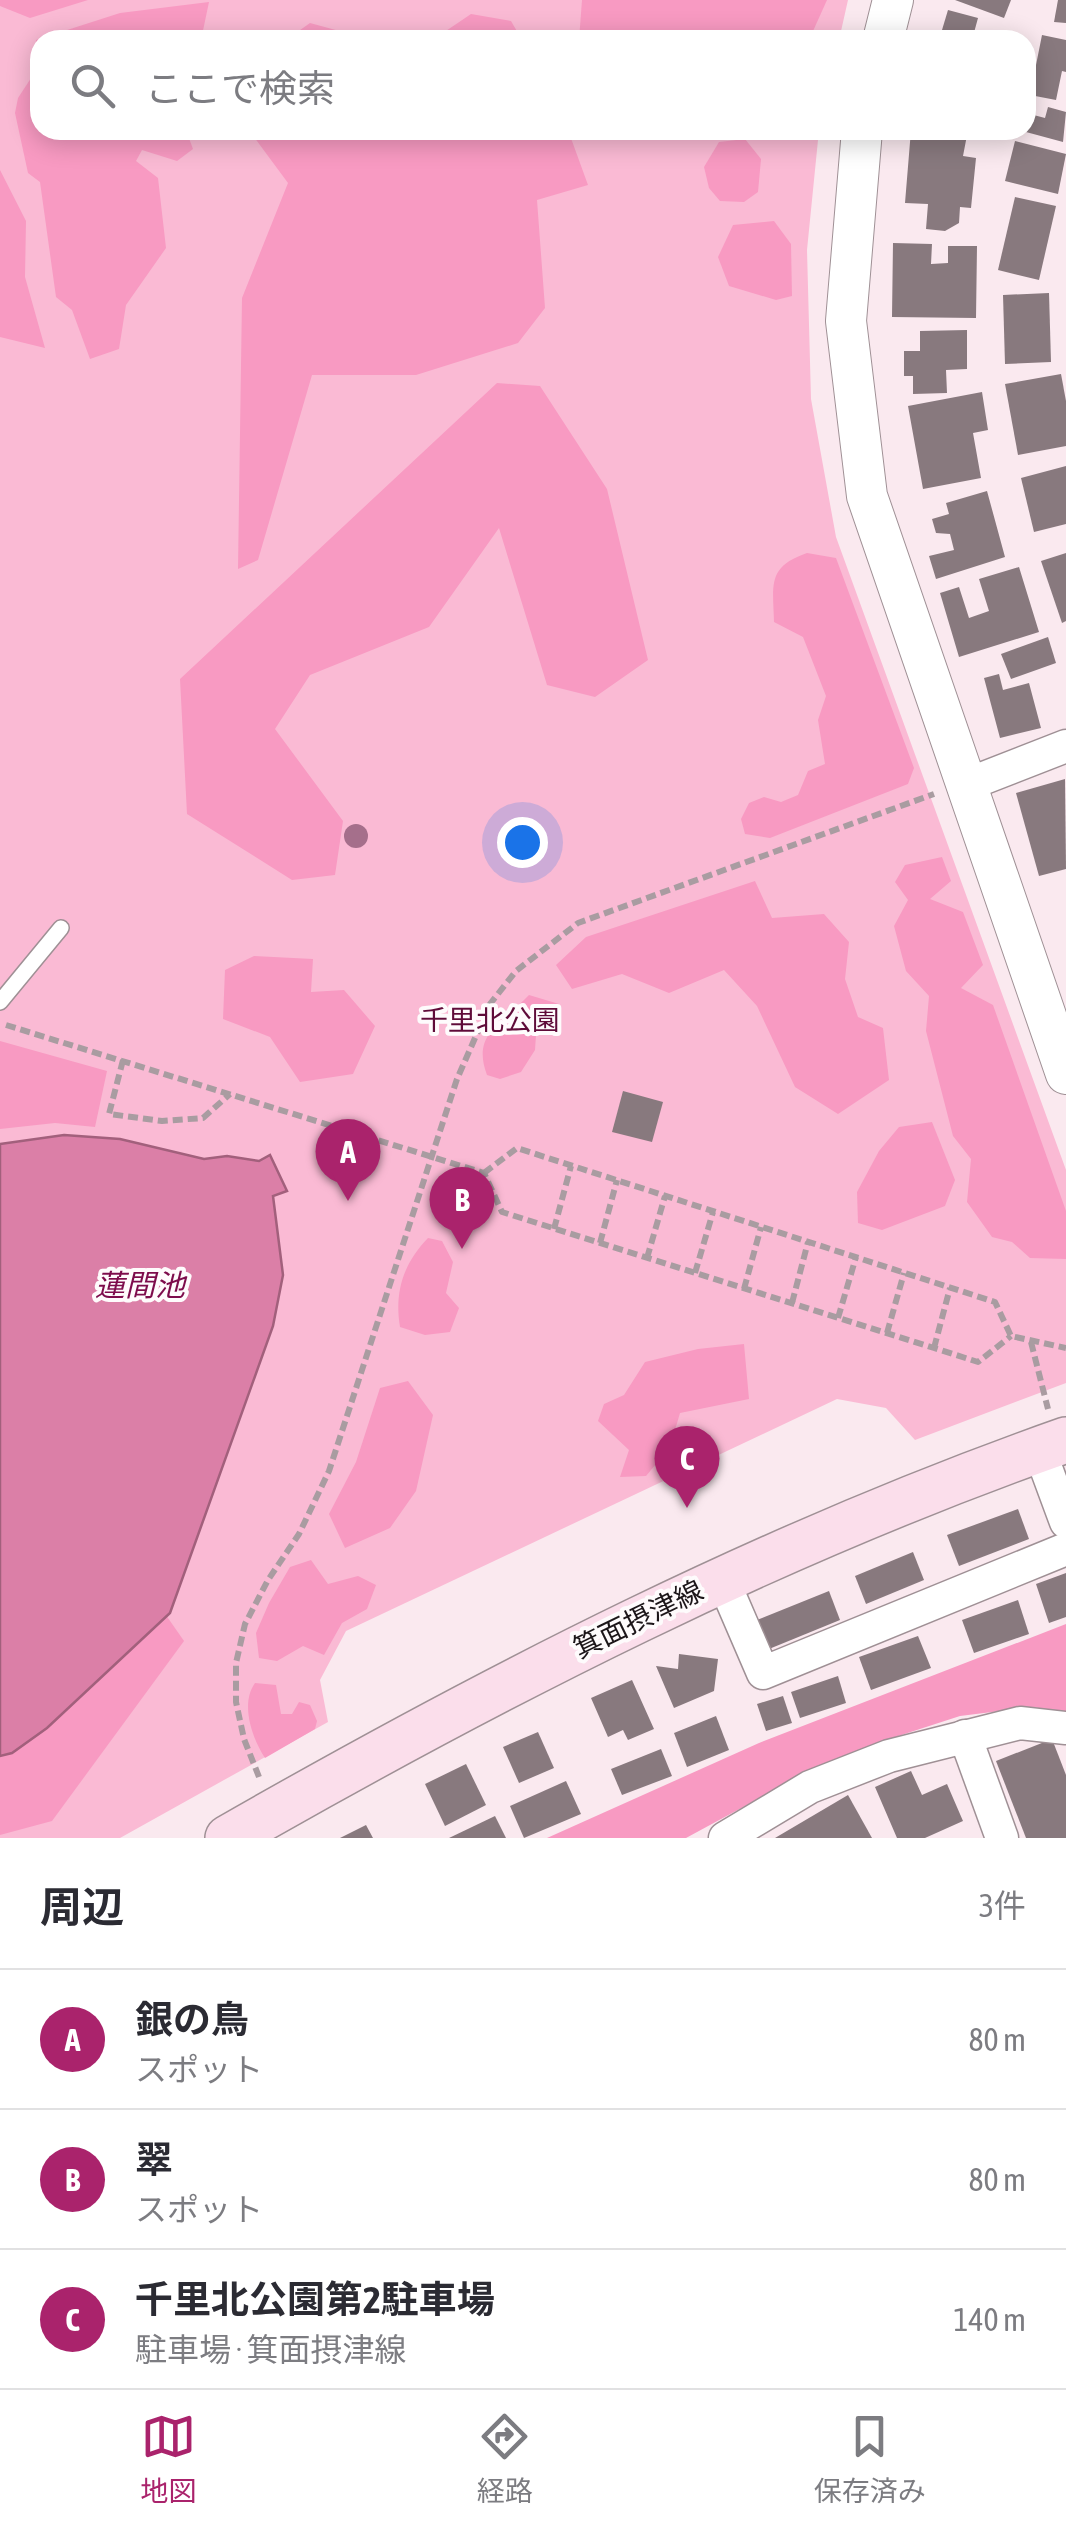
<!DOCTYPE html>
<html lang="ja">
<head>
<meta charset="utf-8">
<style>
	body { margin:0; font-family:"Asap Condensed","Noto Sans JP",sans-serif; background:#f7f7f7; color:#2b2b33 }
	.you { position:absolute; left:522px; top:842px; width:35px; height:35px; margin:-25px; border:8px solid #fff; border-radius:50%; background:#1a73e8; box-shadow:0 0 0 15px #1a73e833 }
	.badge { display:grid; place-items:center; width:65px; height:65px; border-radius:50%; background:#aa236c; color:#fff; font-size:32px; font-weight:700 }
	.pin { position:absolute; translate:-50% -82px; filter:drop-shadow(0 2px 5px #0008) }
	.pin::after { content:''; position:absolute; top:52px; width:35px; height:30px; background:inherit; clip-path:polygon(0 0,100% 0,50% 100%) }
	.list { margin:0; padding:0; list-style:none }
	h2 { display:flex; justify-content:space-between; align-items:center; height:130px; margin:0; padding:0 40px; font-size:42px }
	h2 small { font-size:32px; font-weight:400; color:#7c7c81 }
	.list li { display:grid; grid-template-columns:65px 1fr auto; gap:30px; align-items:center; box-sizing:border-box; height:140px; padding:0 40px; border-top:2px solid #e1e1e2 }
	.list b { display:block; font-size:38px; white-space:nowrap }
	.list p { margin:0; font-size:32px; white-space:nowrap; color:#7c7c81 }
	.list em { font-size:32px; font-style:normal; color:#7c7c81 }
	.icon { flex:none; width:55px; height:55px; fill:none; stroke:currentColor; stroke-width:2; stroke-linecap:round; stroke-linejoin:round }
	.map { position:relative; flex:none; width:1066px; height:1838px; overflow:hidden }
	.search { position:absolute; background:#fff; box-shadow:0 5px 25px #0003; left:30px; right:30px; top:30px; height:110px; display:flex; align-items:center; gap:25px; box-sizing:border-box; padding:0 35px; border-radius:30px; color:#7c7c81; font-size:38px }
	.sheet { height:550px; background:#fff }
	nav { display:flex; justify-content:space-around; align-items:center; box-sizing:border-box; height:140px; border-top:2px solid #e1e1e2; background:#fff; font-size:28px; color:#7c7c81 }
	nav a { display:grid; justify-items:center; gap:5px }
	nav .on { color:#aa236c }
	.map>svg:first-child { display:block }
</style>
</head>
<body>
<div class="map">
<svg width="1066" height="1838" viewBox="0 0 1066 1838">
	<rect width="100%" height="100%" fill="#fae9ef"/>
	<!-- green -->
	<path fill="#fabad4" d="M0 0H848L839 40H40V130H819L807 250 811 399 836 537 1066 1170V1383L915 1440 886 1408 837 1399 346 1631 320 1680 328 1722 120 1838H0Z"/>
	<!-- forest -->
	<g fill="#f89ac2">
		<path d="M0 0H88L30 18 0 6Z"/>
		<path d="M582 0H827L809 40H579Z"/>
		<path d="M209 2 201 40H40V130H186L193 149 177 161 142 150 136 161 158 178 166 248 126 305 119 349 90 359 72 310 56 297 40 182 28 173 15 113 18 98 35 72 36 40 120 13Z"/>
		<path d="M471 14 511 21 522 40H286L310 23 365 38 437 37Z"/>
		<path d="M254 130H568L588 185 537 200 545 308 518 343 416 375H312L258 560 238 569 242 298 288 183 254 137Z"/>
		<path d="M745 139 761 159 758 192 744 202 720 201 709 188 704 167 719 142Z"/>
		<path d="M0 170 26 221 25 277 45 348 0 337Z"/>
		<path d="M774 221 791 244 792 296 776 300 729 286 718 257 733 225Z"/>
		<path d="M497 383 540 386 607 489 648 660 595 697 547 685 499 528 429 627 310 675 275 729 343 821 335 875 292 880 187 814 180 679Z"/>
		<path d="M807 553 836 558 914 768 908 784 770 838 745 834 741 819 749 803 764 797 781 802 798 795 808 771 825 764 818 720 826 696 803 637 774 622C773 584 767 567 807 553Z"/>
		<path d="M942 857 951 881 930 899 963 912 983 965 961 988 993 1005 1066 1211V1259L1030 1258 1012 1242 992 1237 967 1202 971 1159 953 1136 926 1031 929 996 906 971 894 926 908 900 895 882 905 865Z"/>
		<path d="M755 881 772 918 824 914 849 942 845 979 858 1017 883 1028 889 1080 838 1114 795 1087 757 1006 724 970 669 993 622 974 572 989 556 965 586 937Z"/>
		<path d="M254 956 313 959 311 992 344 990 375 1026 353 1074 300 1082 270 1037 223 1019 225 970Z"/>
		<path d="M529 995 559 1004 555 1024 536 1035 535 1050 521 1072 500 1079 487 1075C471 1033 503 1023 529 995Z"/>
		<path d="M0 1041 107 1071 95 1127 55 1123 0 1129Z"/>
		<path d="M932 1122 955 1180 945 1206 882 1230 858 1223 857 1192 879 1151 899 1127Z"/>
		<path d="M428 1238 442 1241 453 1262 446 1293 459 1308 450 1332 425 1335 400 1327C394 1291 404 1263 428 1238Z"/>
		<path d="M744 1344 749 1399 680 1413 670 1447 646 1476 620 1477 629 1450 598 1421 604 1404 624 1395 645 1362 698 1349Z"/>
		<path d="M408 1381 433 1415 416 1491 390 1528 345 1548 329 1514 356 1462 380 1388Z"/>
		<path d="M311 1560 328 1584 358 1576 376 1585 367 1609 342 1623 324 1655 303 1646 277 1661 259 1658 256 1633 269 1603 290 1567Z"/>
		<path d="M161 1608 184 1641 52 1821 0 1835V1739Z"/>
		<path d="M1066 1624V1713L1033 1707 960 1716 886 1740 806 1773 686 1838H547L759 1743Z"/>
		<path d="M255 1683 276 1685 281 1714H292L299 1702 310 1705 317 1721 315 1729 265 1758C252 1738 240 1704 255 1683Z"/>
	</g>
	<!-- water -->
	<path fill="#db7fa7" stroke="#a2607c" stroke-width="2.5" d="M64 1135 120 1139 204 1159 227 1156 259 1161 270 1155 287 1191 273 1196 283 1275 273 1326 170 1613 47 1728 12 1753 0 1756V1144Z"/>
	<!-- building -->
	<g fill="#88797e">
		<path d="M955 0H1011L1004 18Z"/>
		<path d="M1058 0H1066V23L1054 22Z"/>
		<path d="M948 10 978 18 972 40H939Z"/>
		<path d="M1042 35 1066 40V72L1062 71 1056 100 1030 95Z"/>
		<path d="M1048 107 1066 112 1063 142 1026 132V113L1045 118Z"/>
		<path d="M911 130H968L963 156 976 158 971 208 960 207 959 223 945 231 926 229 928 204 905 203Z"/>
		<path d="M1015 141 1066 154 1058 194 1005 181Z"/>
		<path d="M1015 197 1056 206 1039 280 998 270Z"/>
		<path d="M893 243 932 244 931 264 948 263V246H977L976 318 892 317Z"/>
		<path d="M1049 293 1051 362 1005 364 1003 295Z"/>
		<path d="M967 330V369L946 370 947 393 913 394V376H904V351H920V331Z"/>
		<path d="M1061 374 1066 401V446L1018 455 1005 384Z"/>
		<path d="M982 392 988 430 973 433 981 478 923 489 908 406Z"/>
		<path d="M1066 466V524L1034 532 1021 478Z"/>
		<path d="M987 491 1005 557 936 579 929 556 954 550 950 534 936 533 932 519 949 514 946 503Z"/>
		<path d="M1066 553V621L1062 623 1041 561Z"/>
		<path d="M1019 567 1039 632 959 657 940 593 959 587 969 618 989 611 979 579Z"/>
		<path d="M1048 637 1056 663 1011 679 1001 654Z"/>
		<path d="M999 674 1003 690 1029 683 1041 728 1000 738 984 678Z"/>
		<path d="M1065 779 1066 869 1039 876 1016 793Z"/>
		<path d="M623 1091 663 1102 652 1142 612 1132Z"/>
		<path d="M1018 1509 1029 1539 959 1566 947 1535Z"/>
		<path d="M913 1552 924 1580 866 1604 855 1576Z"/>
		<path d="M1066 1573V1617L1049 1623 1036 1584Z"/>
		<path d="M829 1591 840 1620 769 1649 757 1620Z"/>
		<path d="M1018 1600 1029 1634 974 1653 962 1620Z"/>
		<path d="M918 1636 931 1668 871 1690 859 1657Z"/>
		<path d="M679 1654 718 1659 714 1691 674 1708 656 1666 678 1669Z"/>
		<path d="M838 1676 846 1703 800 1718 791 1692Z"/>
		<path d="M632 1680 654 1729 628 1740 623 1730 608 1737 591 1698Z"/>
		<path d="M783 1696 792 1723 766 1731 757 1704Z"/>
		<path d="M716 1716 729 1750 687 1767 674 1733Z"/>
		<path d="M538 1732 554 1768 519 1783 503 1747Z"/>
		<path d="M1052 1739 1066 1775V1838H1026L996 1761Z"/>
		<path d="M661 1749 672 1776 622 1795 611 1769Z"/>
		<path d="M466 1764 486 1805 445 1826 425 1784Z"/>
		<path d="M911 1771 922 1795 947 1784 963 1821 925 1838H897L875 1787Z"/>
		<path d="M566 1781 581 1814 524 1838 510 1806Z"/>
		<path d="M848 1795 872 1838H775Z"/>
		<path d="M495 1816 506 1838H449Z"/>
		<path d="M366 1825 373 1838H340Z"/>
	</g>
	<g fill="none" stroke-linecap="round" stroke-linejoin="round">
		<defs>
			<path id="service" d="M0 1002 61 928"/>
			<g id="minor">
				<path d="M966 785 1066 746"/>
				<path d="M1039 1449 1066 1522"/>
				<path d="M722 1578 763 1673 1066 1549"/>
				<path d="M965 1736 1002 1838"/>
				<path d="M725 1838 810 1787 889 1756 1020 1723 1066 1728"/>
			</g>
			<g id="tertiary">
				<path d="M883 40 893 0"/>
				<path d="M862 130 846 321 867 496 1066 1074"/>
			</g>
			<path id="secondary" d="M228 1838C497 1684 773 1543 1066 1440"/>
		</defs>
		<!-- service casing -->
		<use href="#service" stroke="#9f9095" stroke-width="18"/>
		<!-- minor casing -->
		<use href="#minor" stroke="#9f9095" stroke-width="35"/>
		<!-- tertiary casing -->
		<use href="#tertiary" stroke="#9f9095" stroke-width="42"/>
		<!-- secondary casing -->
		<use href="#secondary" stroke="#9f9095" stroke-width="48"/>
		<!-- path -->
		<g stroke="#a99ca1" stroke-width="6" stroke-dasharray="10 5" stroke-linecap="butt">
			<path d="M6 1025 484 1173 502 1212 934 1348 978 1362 1011 1336"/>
			<path d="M123 1060 109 1114 162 1121 203 1118 230 1094"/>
			<path d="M484 1173 517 1148 995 1302 1011 1336 1066 1348"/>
			<path d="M554 1229 571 1166"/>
			<path d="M600 1243 617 1180"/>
			<path d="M647 1258 665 1196"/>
			<path d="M695 1273 713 1212"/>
			<path d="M744 1289 761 1227"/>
			<path d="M792 1303 808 1242"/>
			<path d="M838 1318 856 1257"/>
			<path d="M887 1333 904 1273"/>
			<path d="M1031 1342 1048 1409"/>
			<path d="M934 1348 950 1288"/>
			<path d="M259 1777 244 1739 236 1702V1663L245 1624 268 1580 299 1534 329 1471 457 1079 490 1004 516 971 578 923 934 794"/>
		</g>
		<!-- service -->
		<use href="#service" stroke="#fff" stroke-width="15"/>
		<!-- minor -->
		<use href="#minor" stroke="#fff" stroke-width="32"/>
		<!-- tertiary -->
		<use href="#tertiary" stroke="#fff" stroke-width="40"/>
		<!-- secondary -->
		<use href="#secondary" stroke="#fbdeeb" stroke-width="45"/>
	</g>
	<!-- trees -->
	<circle fill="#a56f8b" cx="356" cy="836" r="12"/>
	<g text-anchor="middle" stroke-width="8" stroke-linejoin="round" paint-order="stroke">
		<!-- park labels -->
		<g font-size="28" fill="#5f0b39" stroke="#fefbfc">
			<text x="490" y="1030">千里北公園</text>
		</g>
		<!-- street labels -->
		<g font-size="28" fill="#1c1619" stroke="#fefbfc">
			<text transform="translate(638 1619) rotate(-26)" y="10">箕面摂津線</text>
		</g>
		<!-- water labels -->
		<g font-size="30" font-style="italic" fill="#7d0c4c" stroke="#fefbfc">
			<text x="140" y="1296">蓮間池</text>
		</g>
	</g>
</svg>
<div class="you"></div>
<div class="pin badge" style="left:348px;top:1201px">A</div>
<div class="pin badge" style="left:462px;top:1249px">B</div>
<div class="pin badge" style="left:687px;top:1508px">C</div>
<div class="search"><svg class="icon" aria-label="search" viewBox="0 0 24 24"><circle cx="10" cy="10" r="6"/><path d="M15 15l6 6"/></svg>ここで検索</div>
</div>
<section class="sheet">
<h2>周辺<small>3件</small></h2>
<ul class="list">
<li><span class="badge">A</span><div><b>銀の鳥</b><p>スポット</p></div><em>80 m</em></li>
<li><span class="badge">B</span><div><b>翠</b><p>スポット</p></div><em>80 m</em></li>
<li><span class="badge">C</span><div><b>千里北公園第2駐車場</b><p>駐車場 · 箕面摂津線</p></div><em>140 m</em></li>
</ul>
</section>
<nav>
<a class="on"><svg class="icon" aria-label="map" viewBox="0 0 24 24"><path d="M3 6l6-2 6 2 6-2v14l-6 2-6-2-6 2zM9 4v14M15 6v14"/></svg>地図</a>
<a><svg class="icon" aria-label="directions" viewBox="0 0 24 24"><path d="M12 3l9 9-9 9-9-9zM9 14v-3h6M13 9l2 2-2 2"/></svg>経路</a>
<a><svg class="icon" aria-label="saved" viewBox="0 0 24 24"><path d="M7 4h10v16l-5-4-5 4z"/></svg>保存済み</a>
</nav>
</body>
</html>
